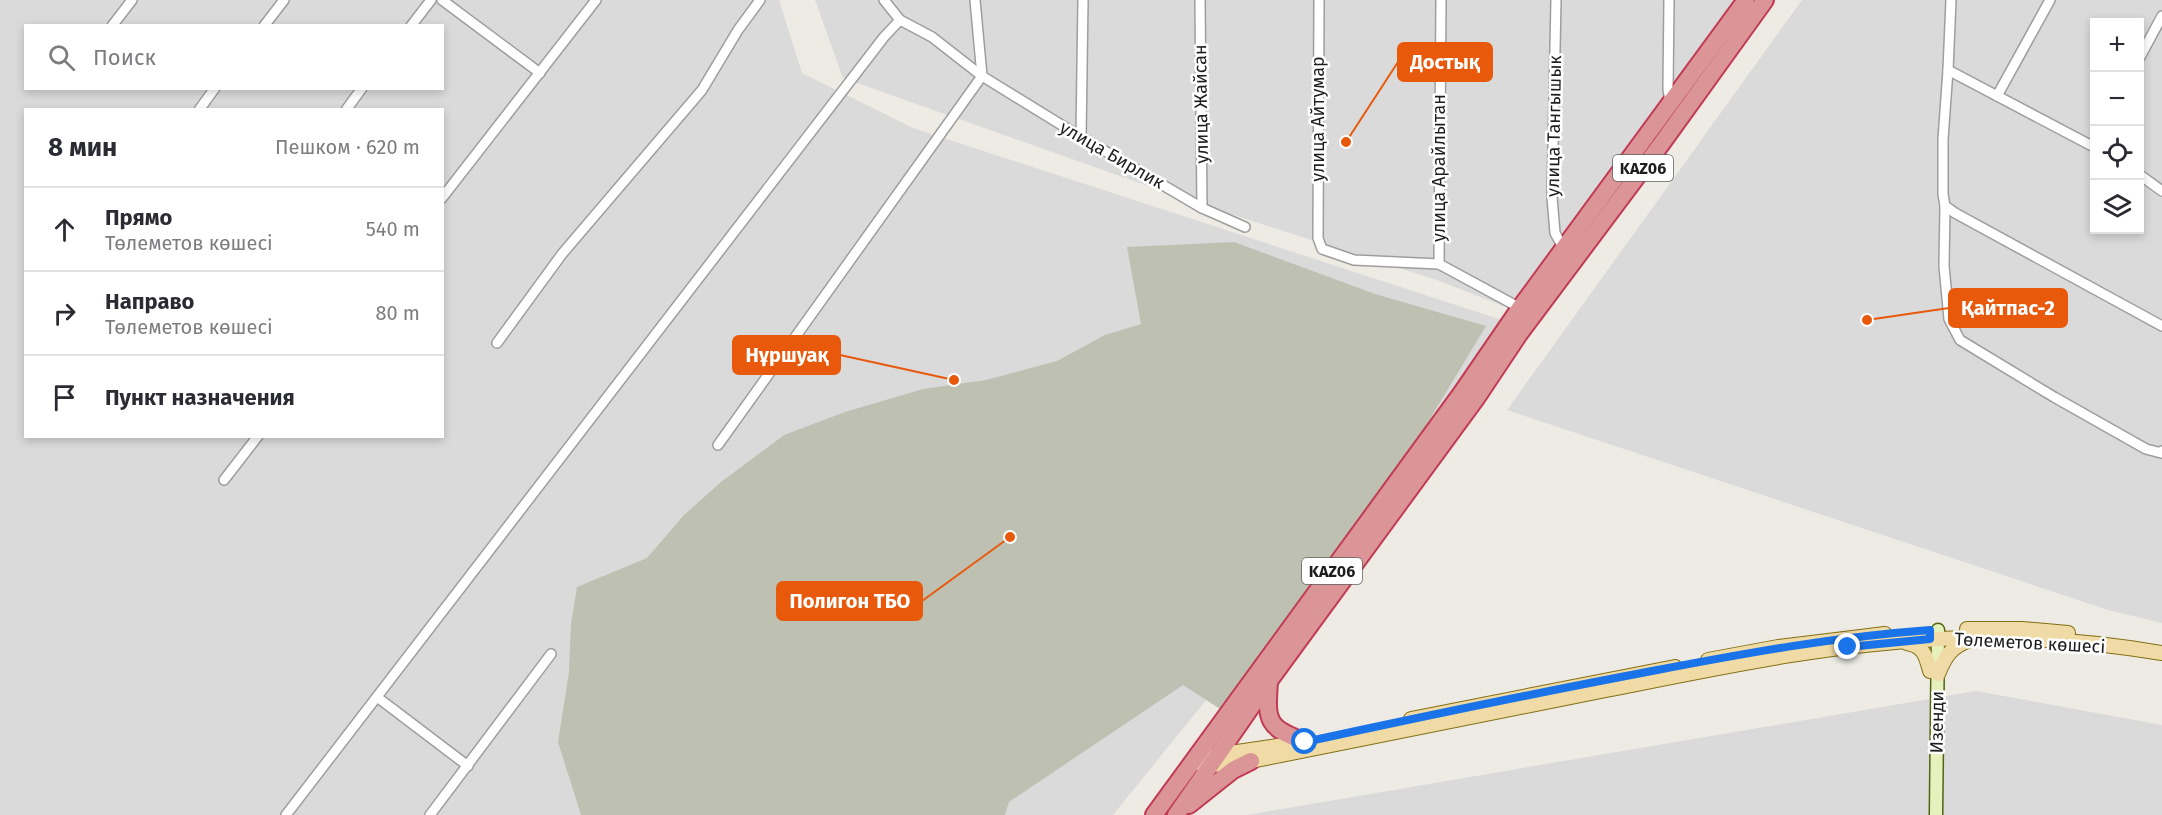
<!DOCTYPE html>
<html lang="ru">
<head>
<meta charset="utf-8">
<style>
	body { margin:0; font-family:"Fira Sans",sans-serif; background:#f7f7f7; color:#2b2b33 }
	.controls { position:absolute; right:18px; top:18px; display:grid; overflow:hidden; border-radius:0px; box-shadow:0 3px 9px #0003 }
	.controls button { width:54px; height:54px; display:grid; place-items:center; padding:0; border:0; border-bottom:2px solid #e1e1e2; background:#fff; color:#2b2b33; font:30px sans-serif }
	.stop { position:absolute; width:18px; height:18px; margin:-14px; border:4px solid #1a73e8; border-radius:50%; background:#fff }
	.stop.end { background:#1a73e8; border-color:#fff; box-shadow:0 2px 6px #0008 }
	.list { margin:0; padding:0; list-style:none }
	h2 { display:flex; justify-content:space-between; align-items:center; height:78px; margin:0; padding:0 24px; font-size:26px }
	h2 small { font-size:20px; font-weight:400; color:#7c7c81 }
	.list li { display:grid; grid-template-columns:39px 1fr auto; gap:18px; align-items:center; box-sizing:border-box; height:84px; padding:0 24px; border-top:2px solid #e1e1e2 }
	.list b { display:block; font-size:22px; white-space:nowrap }
	.list p { margin:0; font-size:20px; white-space:nowrap; color:#7c7c81 }
	.list em { font-size:20px; font-style:normal; color:#7c7c81 }
	.icon { flex:none; width:33px; height:33px; fill:none; stroke:currentColor; stroke-width:2; stroke-linecap:round; stroke-linejoin:round }
	.map { position:relative; flex:none; width:2162px; height:815px; overflow:hidden }
	.search { position:absolute; background:#fff; box-shadow:0 3px 9px #0003; left:24px; top:24px; width:420px; height:66px; display:flex; align-items:center; gap:15px; box-sizing:border-box; padding:0 21px; border-radius:0px; color:#7c7c81; font-size:22px }
	.panel { position:absolute; background:#fff; box-shadow:0 3px 9px #0003; left:24px; top:108px; width:420px; height:330px; border-radius:0px }
	.map>svg:first-child { display:block }
</style>
</head>
<body>
<div class="map">
<svg width="2162" height="815" viewBox="0 0 2162 815">
	<rect width="100%" height="100%" fill="#edebe4"/>
	<!-- residential -->
	<g fill="#dbdada" fill-rule="evenodd">
		<path d="M0 0H779L802 73 913 128 1511 323 1113 815H0ZM26 26H442V88H26ZM26 110H442V436H26Z"/>
		<path d="M815 0H1769L1542 321 1437 280 1202 205 843 78Z"/>
		<path d="M1802 0H2162V623L2108 610 1507 410ZM2094 22H2140V230H2094Z"/>
		<path d="M1976 691 2162 725V815H1246Z"/>
	</g>
	<!-- construction -->
	<path fill="#bec0b1" d="M1234 242 1375 294 1486 326 1375 510 1228 714 1183 685 1009 802 1005 815H581L558 742 569 672 571 624 577 587 647 558 684 515 721 482 784 435 845 412 923 389 986 380 1057 361 1105 335 1141 324 1127 247Z"/>
	<g fill="none" stroke-linecap="round" stroke-linejoin="round">
		<defs>
			<g id="street">
				<path d="M442 0 540 73"/>
				<path d="M1200 0 1202 208"/>
				<path d="M1319 0 1318 238 1322 249 1354 260 1439 264"/>
				<path d="M1441 0 1439 264 1524 310"/>
				<path d="M1556 0 1552 197 1555 233 1564 249"/>
				<path d="M1669 0 1668 89 1670 102"/>
				<path d="M1951 0 1948 70 1943 139V194L1945 206 1955 213 2162 326"/>
				<path d="M900 20 932 37 982 76 1081 137 1202 208 1245 227"/>
				<path d="M112 26 132 0"/>
				<path d="M264 26 284 0"/>
				<path d="M411 26 431 0"/>
				<path d="M2140 57 2162 16"/>
				<path d="M1948 70 2094 147"/>
				<path d="M1997 96 2050 0"/>
				<path d="M199 110 215 88"/>
				<path d="M346 110 362 88"/>
				<path d="M1081 137 1083 0"/>
				<path d="M2140 175 2162 191"/>
				<path d="M442 198 596 0"/>
				<path d="M1945 206 1944 266 1949 319 1960 340 2054 397 2146 449 2161 453 2162 451"/>
				<path d="M497 343 562 254 702 90 738 30 760 0"/>
				<path d="M718 445 982 76 975 0"/>
				<path d="M224 480 258 436"/>
				<path d="M377 697 468 766"/>
				<path d="M286 815 884 37 900 20 884 0"/>
				<path d="M430 815 551 654"/>
			</g>
			<path id="secondary" d="M1936 815 1938 630"/>
			<g id="primary">
				<path d="M1967 629H2022L2068 633"/>
				<path d="M1907 643C1924 646 1926 656 1930 671"/>
				<path d="M1708 660 1778 647 1885 634"/>
				<path d="M1938 674C1945 657 1951 646 1970 640"/>
				<path d="M1411 719 1675 667"/>
				<path d="M1210 756 1298 743"/>
				<path d="M1203 766 1251 761C1367 738 1484 714 1601 691 1713 669 1826 644 1940 639 2014 635 2089 641 2162 653"/>
			</g>
			<g id="highway">
				<path d="M1269 682C1266 722 1267 727 1305 742"/>
				<path d="M1189 805 1233 770 1251 761"/>
				<path d="M1154 815 1461 394 1520 308 1746 0"/>
				<path d="M1176 815 1269 681 1477 397 1519 334 1662 143 1765 0"/>
			</g>
		</defs>
		<!-- street casing -->
		<use href="#street" stroke="#9e9e9e" stroke-width="12"/>
		<!-- secondary casing -->
		<use href="#secondary" stroke="#506512" stroke-width="15"/>
		<!-- primary casing -->
		<use href="#primary" stroke="#836e12" stroke-width="16"/>
		<!-- highway casing -->
		<use href="#highway" stroke="#c23a54" stroke-width="20"/>
		<!-- street -->
		<use href="#street" stroke="#fff" stroke-width="9"/>
		<!-- secondary -->
		<use href="#secondary" stroke="#e7f1be" stroke-width="12"/>
		<!-- primary -->
		<use href="#primary" stroke="#f0dba6" stroke-width="14"/>
		<!-- highway -->
		<use href="#highway" stroke="#db9597" stroke-width="16"/>
	</g>
	<g fill="none" stroke-linecap="round" stroke-linejoin="round">
		<!-- route -->
		<path stroke="#1a73e8" stroke-width="8" d="M1305 742C1420 717 1536 693 1652 671 1746 653 1834 637 1930 630V639L1848 647"/>
	</g>
	<g text-anchor="middle" stroke-width="5" stroke-linejoin="round" paint-order="stroke">
		<!-- shield labels -->
		<g fill="#fff" stroke="#616161" stroke-width="1.5">
			<rect x="1613" y="155" width="60" height="26" rx="4.5"/>
			<rect x="1302" y="558" width="60" height="26" rx="4.5"/>
		</g>
		<g font-size="16" font-weight="bold" fill="#1d1d1d">
			<text x="1643" y="174">KАZ06</text>
			<text x="1332" y="577">KАZ06</text>
		</g>
		<!-- street labels -->
		<g font-size="18" fill="#1d1d1d" stroke="#fff">
			<text transform="translate(1201 104) rotate(-91)" y="6">улица Жайсан</text>
			<text transform="translate(1318 119) rotate(-90)" y="6">улица Айтумар</text>
			<text transform="translate(1554 126) rotate(-89)" y="6">улица Тангышык</text>
			<text transform="translate(1112 155) rotate(30)" y="6">улица Бирлик</text>
			<text transform="translate(1439 168) rotate(-90)" y="6">улица Арайлытан</text>
			<text transform="translate(2030 643) rotate(3)" y="6">Төлеметов көшесі</text>
			<text transform="translate(1937 722) rotate(-89)" y="6">Изенди</text>
		</g>
	</g>
	<!-- callouts -->
	<path fill="none" stroke="#e8590c" stroke-width="2" d="M1346 142L1398 62M1867 320L1949 308M954 380L840 355M1010 537L922 601"/>
	<g fill="#e8590c" stroke="#fff" stroke-width="2">
		<circle cx="1346" cy="142" r="6"/>
		<circle cx="1867" cy="320" r="6"/>
		<circle cx="954" cy="380" r="6"/>
		<circle cx="1010" cy="537" r="6"/>
	</g>
	<g fill="#e8590c" stroke="#e8590c" stroke-width="2">
		<rect x="1398" y="43" width="94" height="38" rx="6"/>
		<rect x="1949" y="289" width="118" height="38" rx="6"/>
		<rect x="733" y="336" width="107" height="38" rx="6"/>
		<rect x="777" y="582" width="145" height="38" rx="6"/>
	</g>
	<g font-size="20" text-anchor="middle" font-weight="bold" fill="#fff">
		<text x="1445" y="69">Достық</text>
		<text x="2008" y="315">Қайтпас-2</text>
		<text x="787" y="362">Нұршуақ</text>
		<text x="850" y="608">Полигон ТБО</text>
	</g>
</svg>
<div class="controls">
<button>+</button>
<button>−</button>
<button><svg class="icon" aria-label="locate" viewBox="0 0 24 24"><circle cx="12" cy="12" r="6"/><path d="M12 2v4M12 18v4M2 12h4M18 12h4"/></svg></button>
<button><svg class="icon" aria-label="layers" viewBox="0 0 24 24"><path d="M12 4l9 5-9 5-9-5zM3 14l9 5 9-5"/></svg></button>
</div>
<div class="stop" style="left:1305px;top:742px"></div>
<div class="stop end" style="left:1848px;top:647px"></div>
<div class="search"><svg class="icon" aria-label="search" viewBox="0 0 24 24"><circle cx="10" cy="10" r="6"/><path d="M15 15l6 6"/></svg>Поиск</div>
<section class="panel">
<h2>8 мин<small>Пешком · 620 m</small></h2>
<ul class="list">
<li><svg class="icon" aria-label="ahead" viewBox="0 0 24 24"><path d="M12 20V5M6 11l6-6 6 6"/></svg><div><b>Прямо</b><p>Төлеметов көшесі</p></div><em>540 m</em></li>
<li><svg class="icon" aria-label="right" viewBox="0 0 24 24"><path d="M7 20v-9h11M14 6l5 5-5 5"/></svg><div><b>Направо</b><p>Төлеметов көшесі</p></div><em>80 m</em></li>
<li><svg class="icon" aria-label="arrive" viewBox="0 0 24 24"><path d="M6 21V4h12l-3 4 3 4H6"/></svg><div><b>Пункт назначения</b></div></li>
</ul>
</section>
</div>
</body>
</html>
